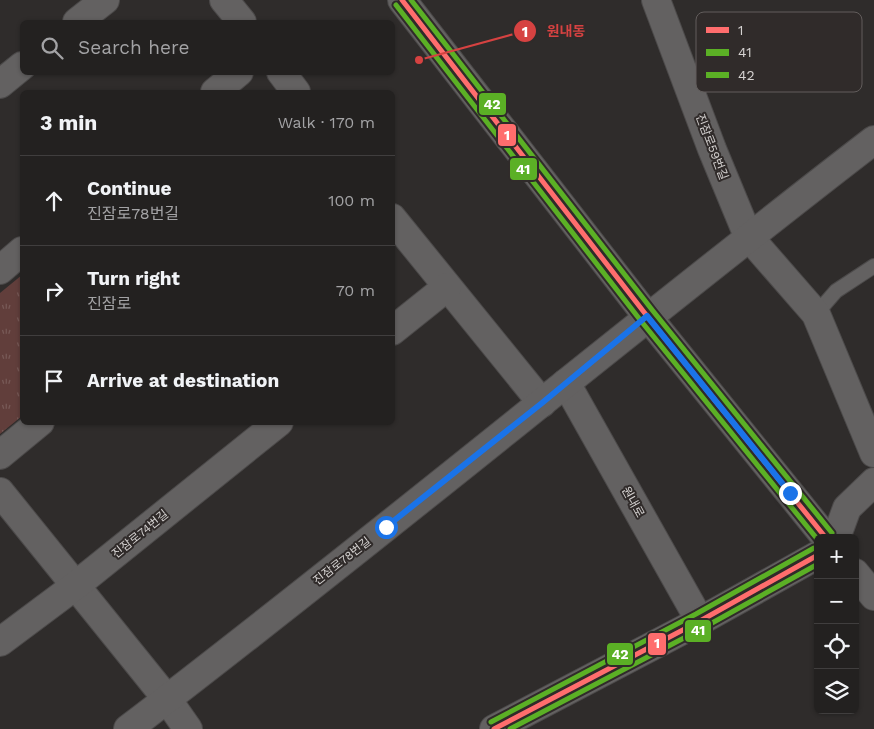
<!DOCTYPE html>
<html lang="en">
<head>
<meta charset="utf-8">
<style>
	body { margin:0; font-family:"Work Sans","Noto Sans KR",sans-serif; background:#2f2e2d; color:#f1f3f6 }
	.controls { position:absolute; right:15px; bottom:15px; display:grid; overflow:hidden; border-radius:8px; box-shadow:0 1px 4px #0004 }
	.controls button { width:45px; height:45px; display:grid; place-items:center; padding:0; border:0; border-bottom:1px solid #403e3e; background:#232120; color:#f1f3f6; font:25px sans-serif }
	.stop { position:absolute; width:15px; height:15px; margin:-11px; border:4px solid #1a73e8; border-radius:50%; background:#fff }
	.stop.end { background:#1a73e8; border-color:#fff; box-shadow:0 1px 5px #0008 }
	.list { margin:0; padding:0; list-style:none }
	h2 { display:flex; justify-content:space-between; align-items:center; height:65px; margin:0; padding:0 20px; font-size:21px }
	h2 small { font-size:16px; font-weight:400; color:#a3a3a5 }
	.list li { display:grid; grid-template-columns:32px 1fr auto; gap:15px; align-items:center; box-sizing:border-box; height:90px; padding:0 20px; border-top:1px solid #403e3e }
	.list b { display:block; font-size:19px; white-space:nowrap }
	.list p { margin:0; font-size:16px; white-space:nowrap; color:#a3a3a5 }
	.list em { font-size:16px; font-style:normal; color:#a3a3a5 }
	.icon { flex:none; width:28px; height:28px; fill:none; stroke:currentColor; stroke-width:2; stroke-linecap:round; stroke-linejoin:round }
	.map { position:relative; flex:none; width:874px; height:729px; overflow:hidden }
	.search { position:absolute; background:#232120; box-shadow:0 1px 4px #0004; left:20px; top:20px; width:375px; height:55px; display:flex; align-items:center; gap:12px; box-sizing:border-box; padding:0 18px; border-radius:8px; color:#a3a3a5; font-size:19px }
	.panel { position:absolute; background:#232120; box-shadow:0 1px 4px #0004; left:20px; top:90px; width:375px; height:335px; border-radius:8px }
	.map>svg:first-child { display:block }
</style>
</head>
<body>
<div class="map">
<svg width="874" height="729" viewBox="0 0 874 729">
	<defs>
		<pattern id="park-tufts" width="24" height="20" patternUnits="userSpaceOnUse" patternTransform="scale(1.25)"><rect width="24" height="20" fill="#613e3b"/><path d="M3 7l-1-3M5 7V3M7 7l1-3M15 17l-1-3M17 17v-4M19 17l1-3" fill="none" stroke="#775956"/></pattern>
	</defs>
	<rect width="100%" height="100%" fill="#2f2c2b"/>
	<!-- park -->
	<path fill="url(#park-tufts)" d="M22 275V416L0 434V293Z"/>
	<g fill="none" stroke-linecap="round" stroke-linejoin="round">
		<defs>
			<path id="service" d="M816 314 836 291 874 266"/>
			<g id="minor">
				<path d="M224 0 242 22"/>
				<path d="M656 0 712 149 748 236 816 314 874 453"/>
				<path d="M77 22 105 0"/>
				<path d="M281 72 296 92"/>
				<path d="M0 84 22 66"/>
				<path d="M215 92 239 72"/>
				<path d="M392 218 542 403"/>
				<path d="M0 270 22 251"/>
				<path d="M392 331 447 287"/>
				<path d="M566 383 700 621"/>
				<path d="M0 455 40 422"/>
				<path d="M0 492 167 699 188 729"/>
				<path d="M836 538 847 508 874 482"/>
				<path d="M0 642 75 586 279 422"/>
				<path d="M128 729C380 537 623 333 874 140"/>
				<path d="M494 729 700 621 818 555"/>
			</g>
			<g id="tertiary">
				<path d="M402 0 647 316 826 538"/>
				<path d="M855 573 874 596"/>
			</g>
		</defs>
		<!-- service casing -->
		<use href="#service" stroke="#4c4a4a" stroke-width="16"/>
		<!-- minor casing -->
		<use href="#minor" stroke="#4c4a4a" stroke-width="30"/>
		<!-- tertiary casing -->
		<use href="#tertiary" stroke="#4c4a4a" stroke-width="30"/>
		<!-- service -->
		<use href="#service" stroke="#636161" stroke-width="14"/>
		<!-- minor -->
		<use href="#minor" stroke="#636161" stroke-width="28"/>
		<!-- tertiary -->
		<use href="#tertiary" stroke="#636161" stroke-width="28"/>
		<defs>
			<g id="bus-1">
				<path d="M402 0 647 316 826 538"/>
				<path d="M494 729 700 621 818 555"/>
			</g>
			<g id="bus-2">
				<path d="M396 5 641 321 818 540"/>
				<path d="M510 729 703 628 818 564"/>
			</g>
			<g id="bus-3">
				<path d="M411 0 653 311 832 533"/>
				<path d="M491 722 696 614 814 548"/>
			</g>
		</defs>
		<!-- bus-1 casing -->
		<use href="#bus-1" stroke="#302b2a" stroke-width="9"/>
		<!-- bus-2 casing -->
		<use href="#bus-2" stroke="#302b2a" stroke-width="9"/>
		<!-- bus-3 casing -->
		<use href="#bus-3" stroke="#302b2a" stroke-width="9"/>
		<!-- bus-1 -->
		<use href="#bus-1" stroke="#ff6d6d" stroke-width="5"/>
		<!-- bus-2 -->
		<use href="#bus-2" stroke="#5bb025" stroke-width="5"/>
		<!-- bus-3 -->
		<use href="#bus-3" stroke="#5bb025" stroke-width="5"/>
	</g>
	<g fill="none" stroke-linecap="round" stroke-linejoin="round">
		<!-- route -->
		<path stroke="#1a73e8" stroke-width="6" d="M386 527 542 403 647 316 790 493"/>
	</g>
	<g text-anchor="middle" stroke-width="4" stroke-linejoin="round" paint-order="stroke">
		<!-- street labels -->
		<g font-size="12" fill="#d5d2d1" stroke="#302b2a">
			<text transform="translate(712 147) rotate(69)" y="4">진잠로59번길</text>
			<text transform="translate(633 502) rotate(61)" y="4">원내로</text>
			<text transform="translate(140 534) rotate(-39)" y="4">진잠로74번길</text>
			<text transform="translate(342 561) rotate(-38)" y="4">진잠로78번길</text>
		</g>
	</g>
	<!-- legend -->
	<rect x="696" y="12" width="166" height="80" rx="8" fill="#302b2a" stroke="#625d5c" stroke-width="1"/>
	<rect x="706" y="27" width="23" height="6" fill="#ff6d6d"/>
	<rect x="706" y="49" width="23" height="7" fill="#5bb025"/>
	<rect x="706" y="72" width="23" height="6" fill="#5bb025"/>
	<g font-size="14" fill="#d5d2d1">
		<text x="738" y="35">1</text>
		<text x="738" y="57">41</text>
		<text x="738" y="80">42</text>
	</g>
	<!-- callouts -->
	<path fill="none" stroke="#d64241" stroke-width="2" d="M419 60L525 31"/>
	<g fill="#d64241" stroke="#302b2a" stroke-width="2">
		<circle cx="419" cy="60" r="5"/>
		<circle cx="525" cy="31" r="12"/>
	</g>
	<g font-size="15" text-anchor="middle" font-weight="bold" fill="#fff">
		<text x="525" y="37">1</text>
	</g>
	<g font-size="14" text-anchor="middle" font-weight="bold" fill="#d64241" stroke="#302b2a" stroke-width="4" stroke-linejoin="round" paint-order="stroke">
		<text x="566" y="36">원내동</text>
	</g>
	<g stroke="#302b2a" stroke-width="2">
		<rect x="478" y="92" width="29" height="24" rx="5" fill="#5bb025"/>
		<rect x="497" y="123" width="20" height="24" rx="5" fill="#ff6d6d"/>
		<rect x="509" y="157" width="29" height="24" rx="5" fill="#5bb025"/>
		<rect x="684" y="619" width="28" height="24" rx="5" fill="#5bb025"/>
		<rect x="647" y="632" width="20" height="24" rx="5" fill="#ff6d6d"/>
		<rect x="606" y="642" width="28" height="24" rx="5" fill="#5bb025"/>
	</g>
	<g font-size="14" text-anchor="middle" font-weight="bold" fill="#fff">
		<text x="492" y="109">42</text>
		<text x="507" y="140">1</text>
		<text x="523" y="174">41</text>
		<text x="698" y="635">41</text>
		<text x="657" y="648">1</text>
		<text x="620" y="659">42</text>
	</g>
</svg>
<div class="controls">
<button>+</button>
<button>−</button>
<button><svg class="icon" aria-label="locate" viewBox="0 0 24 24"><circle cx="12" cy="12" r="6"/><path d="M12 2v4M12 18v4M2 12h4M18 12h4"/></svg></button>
<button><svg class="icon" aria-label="layers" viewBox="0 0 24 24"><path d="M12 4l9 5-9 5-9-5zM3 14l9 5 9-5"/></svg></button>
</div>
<div class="stop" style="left:386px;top:527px"></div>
<div class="stop end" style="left:790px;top:493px"></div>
<div class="search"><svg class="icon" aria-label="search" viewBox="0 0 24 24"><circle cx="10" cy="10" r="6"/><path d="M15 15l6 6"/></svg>Search here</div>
<section class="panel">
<h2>3 min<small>Walk · 170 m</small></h2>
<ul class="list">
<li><svg class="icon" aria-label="ahead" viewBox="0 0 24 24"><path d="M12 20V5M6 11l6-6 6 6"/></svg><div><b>Continue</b><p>진잠로78번길</p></div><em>100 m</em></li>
<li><svg class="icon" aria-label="right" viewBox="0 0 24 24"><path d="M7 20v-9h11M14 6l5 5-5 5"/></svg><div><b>Turn right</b><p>진잠로</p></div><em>70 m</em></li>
<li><svg class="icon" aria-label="arrive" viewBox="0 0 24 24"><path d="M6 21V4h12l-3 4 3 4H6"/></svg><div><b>Arrive at destination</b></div></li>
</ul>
</section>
</div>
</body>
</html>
